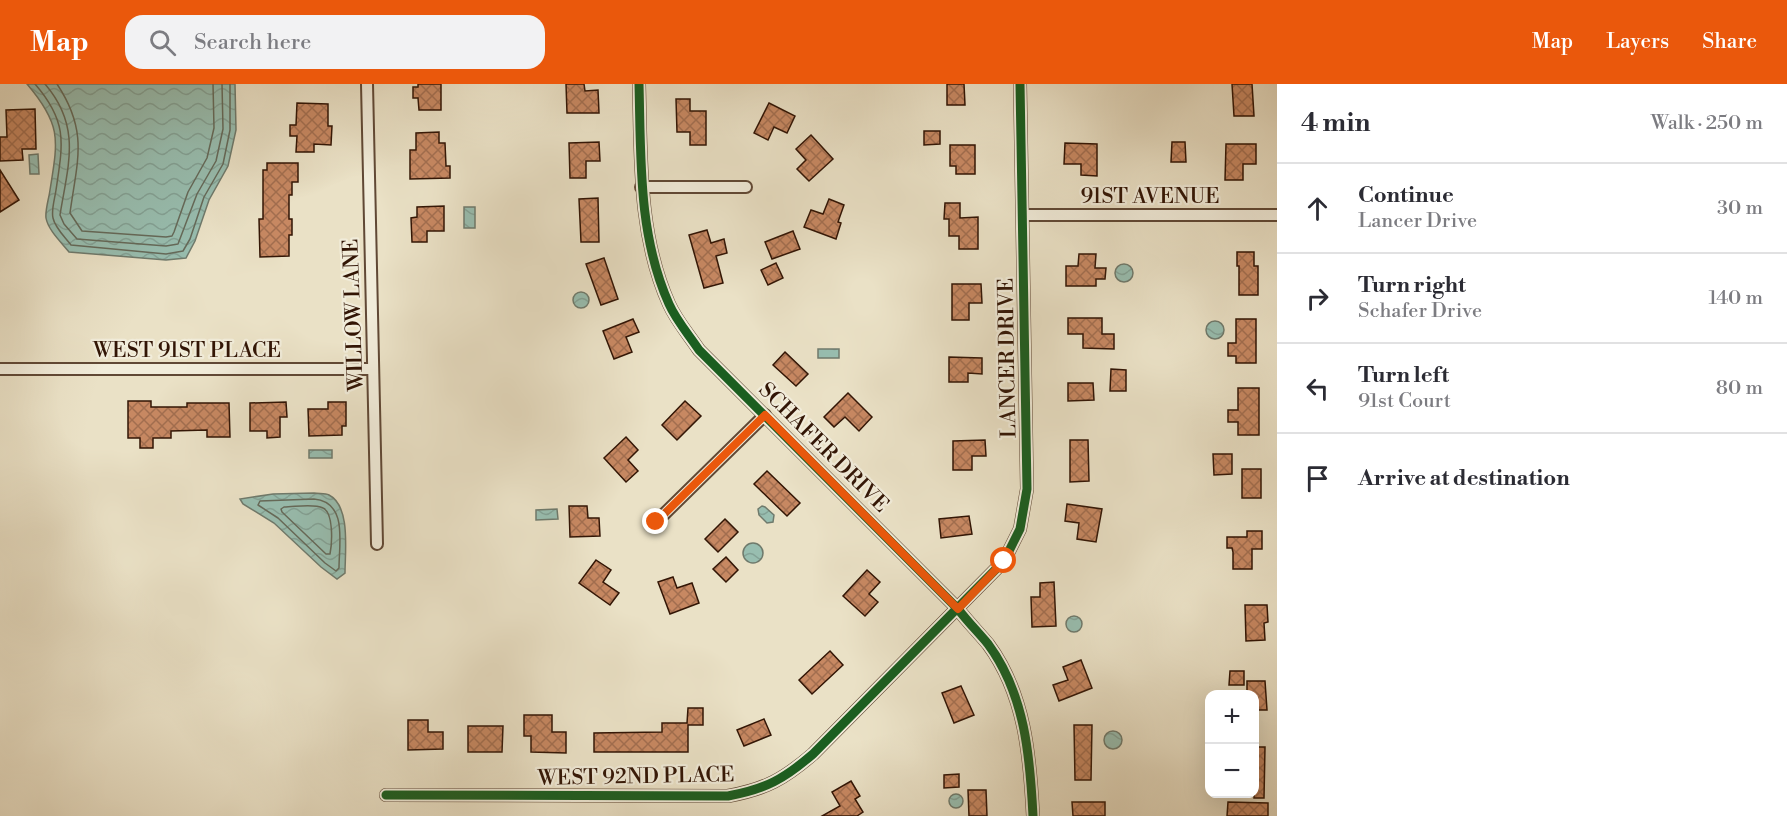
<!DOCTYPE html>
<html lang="en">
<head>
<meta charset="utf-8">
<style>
	body { margin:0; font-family:"Libre Bodoni",serif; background:#f2f2f3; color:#2b2b33 }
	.controls { position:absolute; right:18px; bottom:18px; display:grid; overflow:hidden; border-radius:12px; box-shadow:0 6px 24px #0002 }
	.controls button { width:54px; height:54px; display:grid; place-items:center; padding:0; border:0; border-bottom:2px solid #e1e1e2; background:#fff; color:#2b2b33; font:30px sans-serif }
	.stop { position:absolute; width:18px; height:18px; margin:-14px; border:4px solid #ea580c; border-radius:50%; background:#fff }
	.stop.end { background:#ea580c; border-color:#fff; box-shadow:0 2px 6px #0008 }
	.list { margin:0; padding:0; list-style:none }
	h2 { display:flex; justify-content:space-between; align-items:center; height:78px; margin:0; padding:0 24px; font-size:26px }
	h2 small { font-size:20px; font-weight:400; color:#7c7c81 }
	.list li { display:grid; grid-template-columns:39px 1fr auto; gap:18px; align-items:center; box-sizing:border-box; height:90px; padding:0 24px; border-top:2px solid #e1e1e2 }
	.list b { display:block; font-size:22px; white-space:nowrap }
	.list p { margin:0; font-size:20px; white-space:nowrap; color:#7c7c81 }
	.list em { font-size:20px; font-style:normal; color:#7c7c81 }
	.icon { flex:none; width:33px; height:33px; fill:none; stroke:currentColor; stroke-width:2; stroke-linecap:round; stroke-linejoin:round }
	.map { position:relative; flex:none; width:1277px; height:732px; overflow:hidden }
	header { display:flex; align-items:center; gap:36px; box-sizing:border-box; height:84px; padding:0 30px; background:#ea580c; color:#fff }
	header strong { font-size:28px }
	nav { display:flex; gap:33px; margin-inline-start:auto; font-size:21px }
	.search { width:420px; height:54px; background:#f2f2f3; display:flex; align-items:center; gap:15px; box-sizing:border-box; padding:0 21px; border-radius:18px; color:#7c7c81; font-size:22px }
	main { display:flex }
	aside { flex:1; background:#fff }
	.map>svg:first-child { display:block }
</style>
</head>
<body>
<header>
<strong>Map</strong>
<div class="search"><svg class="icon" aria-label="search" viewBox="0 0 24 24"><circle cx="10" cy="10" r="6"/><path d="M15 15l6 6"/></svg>Search here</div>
<nav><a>Map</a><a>Layers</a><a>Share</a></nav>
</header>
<main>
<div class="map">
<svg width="1277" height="732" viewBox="0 0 1277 732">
	<defs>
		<pattern id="water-waves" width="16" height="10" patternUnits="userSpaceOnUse" patternTransform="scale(1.5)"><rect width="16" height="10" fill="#98beb0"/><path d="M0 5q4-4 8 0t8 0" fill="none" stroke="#83a296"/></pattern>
		<pattern id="building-cross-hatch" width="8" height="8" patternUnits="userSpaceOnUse" patternTransform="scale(1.5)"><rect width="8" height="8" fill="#c78862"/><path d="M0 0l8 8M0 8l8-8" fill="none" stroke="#a26e4f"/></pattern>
	</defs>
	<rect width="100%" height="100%" fill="#eae1c6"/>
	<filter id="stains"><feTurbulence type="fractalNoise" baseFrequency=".00333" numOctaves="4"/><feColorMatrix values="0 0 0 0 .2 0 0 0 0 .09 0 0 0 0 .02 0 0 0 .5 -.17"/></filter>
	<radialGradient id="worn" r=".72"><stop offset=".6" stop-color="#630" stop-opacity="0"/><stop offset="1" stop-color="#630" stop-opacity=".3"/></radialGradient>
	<!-- water -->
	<g fill="url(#water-waves)" stroke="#6f7a6c" stroke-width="1.5">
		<path d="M27 0H235L236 46 228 82 209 116 195 157 186 174 166 176 69 168C62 159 48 146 46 134 45 126 49 114 50 106 58 56 62 41 27 0Z"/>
		<path d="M38 70 39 90H30L29 71Z"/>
		<rect x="464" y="123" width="11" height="21"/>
		<circle cx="1124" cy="189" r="9"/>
		<circle cx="581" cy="216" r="8"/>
		<circle cx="1215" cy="246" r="9"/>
		<rect x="818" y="265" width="21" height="9"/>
		<rect x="309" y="366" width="23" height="8"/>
		<path d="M314 409C319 410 325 409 329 411 351 422 345 468 345 489L337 495 321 483 274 439 243 420 240 415 273 410Z"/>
		<path d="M762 422 765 423 774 431 773 438 767 439 759 431 758 425Z"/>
		<path d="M557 425 558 435 536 436V426Z"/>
		<circle cx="753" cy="469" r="10"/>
		<circle cx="1074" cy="540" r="8"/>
		<circle cx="1113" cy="656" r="9"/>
		<circle cx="956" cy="717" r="7"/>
	</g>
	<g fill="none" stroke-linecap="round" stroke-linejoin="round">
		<!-- shore -->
		<g stroke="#656a5a" stroke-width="1.5">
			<path d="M35 0C68 38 63 59 56 106 55 114 51 126 53 134 55 144 65 153 71 161L166 170 183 167 190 155 204 113 223 80 230 46V0"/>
			<path d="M45 0C82 43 68 81 60 131L64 140 77 155 166 162 178 160 197 110 216 77 223 45 222 0"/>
			<path d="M57 0C89 48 77 77 70 129L82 147 166 153 172 152 174 148 188 108 207 74 214 44 213 0"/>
			<path d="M314 415C348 418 339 459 339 484L336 487 325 479 278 434 258 421 260 417Z"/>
			<path d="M284 423C295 423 313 419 323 424 334 429 332 460 330 470H326L282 428 281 425Z"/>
		</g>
	</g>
	<!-- building -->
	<g fill="url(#building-cross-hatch)" stroke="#321505" stroke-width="1.5">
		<path d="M418 0H441V26H419L418 14H413V3H418Z"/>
		<path d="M566 0H584L585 7 598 6 599 29H567Z"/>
		<path d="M947 0H964L965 21H947Z"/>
		<path d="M1232 0H1252L1254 32H1234Z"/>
		<path d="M676 15H690V27H706V61H690V48H677Z"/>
		<path d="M297 19 328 20V42H332L331 61 314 60V68H296L297 52H290V41H296Z"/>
		<path d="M769 19 795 32 787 49 774 43 768 56 754 49Z"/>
		<path d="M35 25 36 65H22L23 76 0 77V53H7L6 26Z"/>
		<path d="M924 47H940V60L924 61Z"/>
		<path d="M439 48V59H445L446 82H450V94L410 95V66H416V49Z"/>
		<path d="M811 51 833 75 809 97 797 85 806 76 796 65Z"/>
		<path d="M599 58 600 77H586V94H570L569 59Z"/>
		<path d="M1172 58H1185L1186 78H1171Z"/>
		<path d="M1065 59 1097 60V92L1081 91V80H1064Z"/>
		<path d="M1226 60H1256V80H1243V96H1225Z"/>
		<path d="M950 61H975V90H956V82H950Z"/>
		<path d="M267 79H298V98H292V111H289V135H292V151H289V172L260 173 259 135H263V86H267Z"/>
		<path d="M0 86 19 116 0 128Z"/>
		<path d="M598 114 599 158H581L579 115Z"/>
		<path d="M829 115 844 121 838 138 841 139 836 155 804 143 811 126 823 130Z"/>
		<path d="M945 119H960V134L978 133V165H959V152H949V135H944Z"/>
		<path d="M444 122V147H427V158H412L411 134 417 133V123Z"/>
		<path d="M707 146 711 159 724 155 727 169 716 172 723 199 704 204 689 151Z"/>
		<path d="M793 147 800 165 772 175 765 158Z"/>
		<path d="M1237 168H1254V182H1258V211H1239V182H1237Z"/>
		<path d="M1079 170H1096L1095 184H1106L1105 195H1096V202H1066V182H1078Z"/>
		<path d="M604 174 618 215 601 221 586 180Z"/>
		<path d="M776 179 783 194 768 201 761 186Z"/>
		<path d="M952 200H981L982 219H969V236H952Z"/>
		<path d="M1068 234H1102V250H1114V265L1083 264V250H1068Z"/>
		<path d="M633 235 639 248 626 253 632 268 614 275 603 247Z"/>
		<path d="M1236 235H1256V279H1236V272H1228V259H1236Z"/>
		<path d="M785 268 808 290 796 302 773 281Z"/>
		<path d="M949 273 982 274V290L968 289V298H949Z"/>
		<path d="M1111 285 1126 286V307H1110Z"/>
		<path d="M1068 299H1093L1094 316 1068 317Z"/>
		<path d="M1238 304H1259V351H1238V338H1228V326H1238Z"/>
		<path d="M848 309 872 333 859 347 845 333 834 343 824 333Z"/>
		<path d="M128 317H151V323H187V319H229L230 353H207V346L171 347V354H153V364H140V354H128Z"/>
		<path d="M685 317 701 332 677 356 662 341Z"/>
		<path d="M286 318 287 333H280V353L267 354V347H250V319Z"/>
		<path d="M328 318H346V342H342V351L309 352 308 325H328Z"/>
		<path d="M626 353 638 366 628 376 638 387 626 398 604 374Z"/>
		<path d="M985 356 986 372H972V386H953V357Z"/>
		<path d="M1070 356H1088L1089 397 1070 398Z"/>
		<path d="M1213 370H1232V390L1214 391Z"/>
		<rect x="1242" y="385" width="19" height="29"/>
		<path d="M767 387 800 419 787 432 754 400Z"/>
		<path d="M1067 420 1102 425 1096 458 1077 455 1079 439 1065 437Z"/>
		<path d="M569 422H587L588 434H599L600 452 570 453Z"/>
		<path d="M969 432 972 450 941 454 939 435Z"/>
		<path d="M725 435 738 448 718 468 705 455Z"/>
		<path d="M1247 447H1262V465H1252V485H1233V468L1232 464H1227V453H1247Z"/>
		<path d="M726 473 738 486 726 498 713 485Z"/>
		<path d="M596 476 611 486 603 498 619 509 610 521 579 499Z"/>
		<path d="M867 486 880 498 869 510 878 518 865 532 843 512Z"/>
		<path d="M673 493 677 504 692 499 699 519 670 530 658 498Z"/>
		<path d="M1054 498 1056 542 1032 543 1031 513H1040V499Z"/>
		<path d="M1245 521H1267L1268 538 1264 539 1265 556 1246 557Z"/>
		<path d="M830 567 843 581 812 610 799 596Z"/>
		<path d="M1081 576 1092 604 1059 617 1053 601 1068 596 1063 583Z"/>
		<path d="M1230 587H1244V601H1229Z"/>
		<path d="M1247 597H1265L1267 626H1254V610H1247Z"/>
		<path d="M961 602 974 631 954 639 942 609Z"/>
		<path d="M688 624H703V641H688V668H594V649L662 648V639H687Z"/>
		<path d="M524 631H552V648H566V669L531 668V652H524Z"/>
		<path d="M764 635 771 651 744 662 737 646Z"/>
		<path d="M408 636H428V648H443V665L408 666Z"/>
		<path d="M1074 641H1092L1091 696H1075Z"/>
		<path d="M468 642H503L502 668H468Z"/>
		<path d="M1254 663H1265L1264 714H1254Z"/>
		<path d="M959 690V703L944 704V691Z"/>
		<path d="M851 697 860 712 855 715 863 728 857 732H822L840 722 832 708Z"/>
		<path d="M968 706H986L987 732H969Z"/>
		<path d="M1072 718H1105V732H1073Z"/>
		<path d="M1228 718 1268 719V732H1227Z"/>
	</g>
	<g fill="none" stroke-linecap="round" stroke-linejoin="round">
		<defs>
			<g id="minor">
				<path d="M367 0 377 460"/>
				<path d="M639 0C641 74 638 151 669 220 676 236 689 251 699 266L958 525C967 537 978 548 988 560 1025 610 1030 672 1033 732"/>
				<path d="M641 103H746"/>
				<path d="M1023 131H1277"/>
				<path d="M0 285H373"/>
				<path d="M656 438 765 331"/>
				<path d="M386 711 728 712C766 705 784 695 813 670L1004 477 1020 445 1027 405 1020 0"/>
			</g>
		</defs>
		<!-- minor casing -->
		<use href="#minor" stroke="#604835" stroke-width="14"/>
		<!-- minor -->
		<use href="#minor" stroke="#f1ecda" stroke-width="10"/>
		<defs>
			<g id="cycleway">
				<path d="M639 0C641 74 638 151 669 220 676 236 689 251 699 266L958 525C967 537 978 548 988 560 1025 610 1030 672 1033 732"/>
				<path d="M386 711 728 712C766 705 784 695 813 670L1004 477 1020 445 1027 405 1020 0"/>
			</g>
		</defs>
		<!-- cycleway casing -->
		<use href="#cycleway" stroke="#f1ecda" stroke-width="13"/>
		<!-- cycleway -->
		<use href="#cycleway" stroke="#1b5e20" stroke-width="9"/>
	</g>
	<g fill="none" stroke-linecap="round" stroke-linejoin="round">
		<!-- route -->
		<path stroke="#ea580c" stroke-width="8" d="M656 438 765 331 958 525 1004 477"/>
	</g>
	<g text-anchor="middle" stroke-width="4.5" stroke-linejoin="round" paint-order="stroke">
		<!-- street labels -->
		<g font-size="21" fill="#321505" stroke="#f1ecda">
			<text x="1150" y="119">91ST AVENUE</text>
			<text transform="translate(353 231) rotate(-92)" y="7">WILLOW LANE</text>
			<text x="187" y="273">WEST 91ST PLACE</text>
			<text transform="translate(1007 274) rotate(-91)" y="7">LANCER DRIVE</text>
			<text transform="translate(824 363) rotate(45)" y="7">SCHAFER DRIVE</text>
			<text transform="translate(636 692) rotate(-1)" y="7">WEST 92ND PLACE</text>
		</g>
	</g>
	<rect width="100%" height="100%" filter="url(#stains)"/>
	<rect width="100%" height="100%" fill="url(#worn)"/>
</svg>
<div class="controls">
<button>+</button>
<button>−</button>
</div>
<div class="stop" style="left:1004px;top:477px"></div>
<div class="stop end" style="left:656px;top:438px"></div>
</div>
<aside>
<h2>4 min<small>Walk · 250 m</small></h2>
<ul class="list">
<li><svg class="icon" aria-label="ahead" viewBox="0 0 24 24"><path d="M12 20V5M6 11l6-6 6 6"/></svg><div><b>Continue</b><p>Lancer Drive</p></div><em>30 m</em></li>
<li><svg class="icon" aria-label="right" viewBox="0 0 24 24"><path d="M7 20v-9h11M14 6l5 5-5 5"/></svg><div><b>Turn right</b><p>Schafer Drive</p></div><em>140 m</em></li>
<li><svg class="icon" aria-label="left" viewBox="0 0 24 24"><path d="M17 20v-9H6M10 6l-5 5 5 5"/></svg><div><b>Turn left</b><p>91st Court</p></div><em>80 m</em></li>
<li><svg class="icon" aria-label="arrive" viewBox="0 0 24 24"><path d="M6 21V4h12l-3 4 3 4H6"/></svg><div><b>Arrive at destination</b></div></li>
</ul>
</aside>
</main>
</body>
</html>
